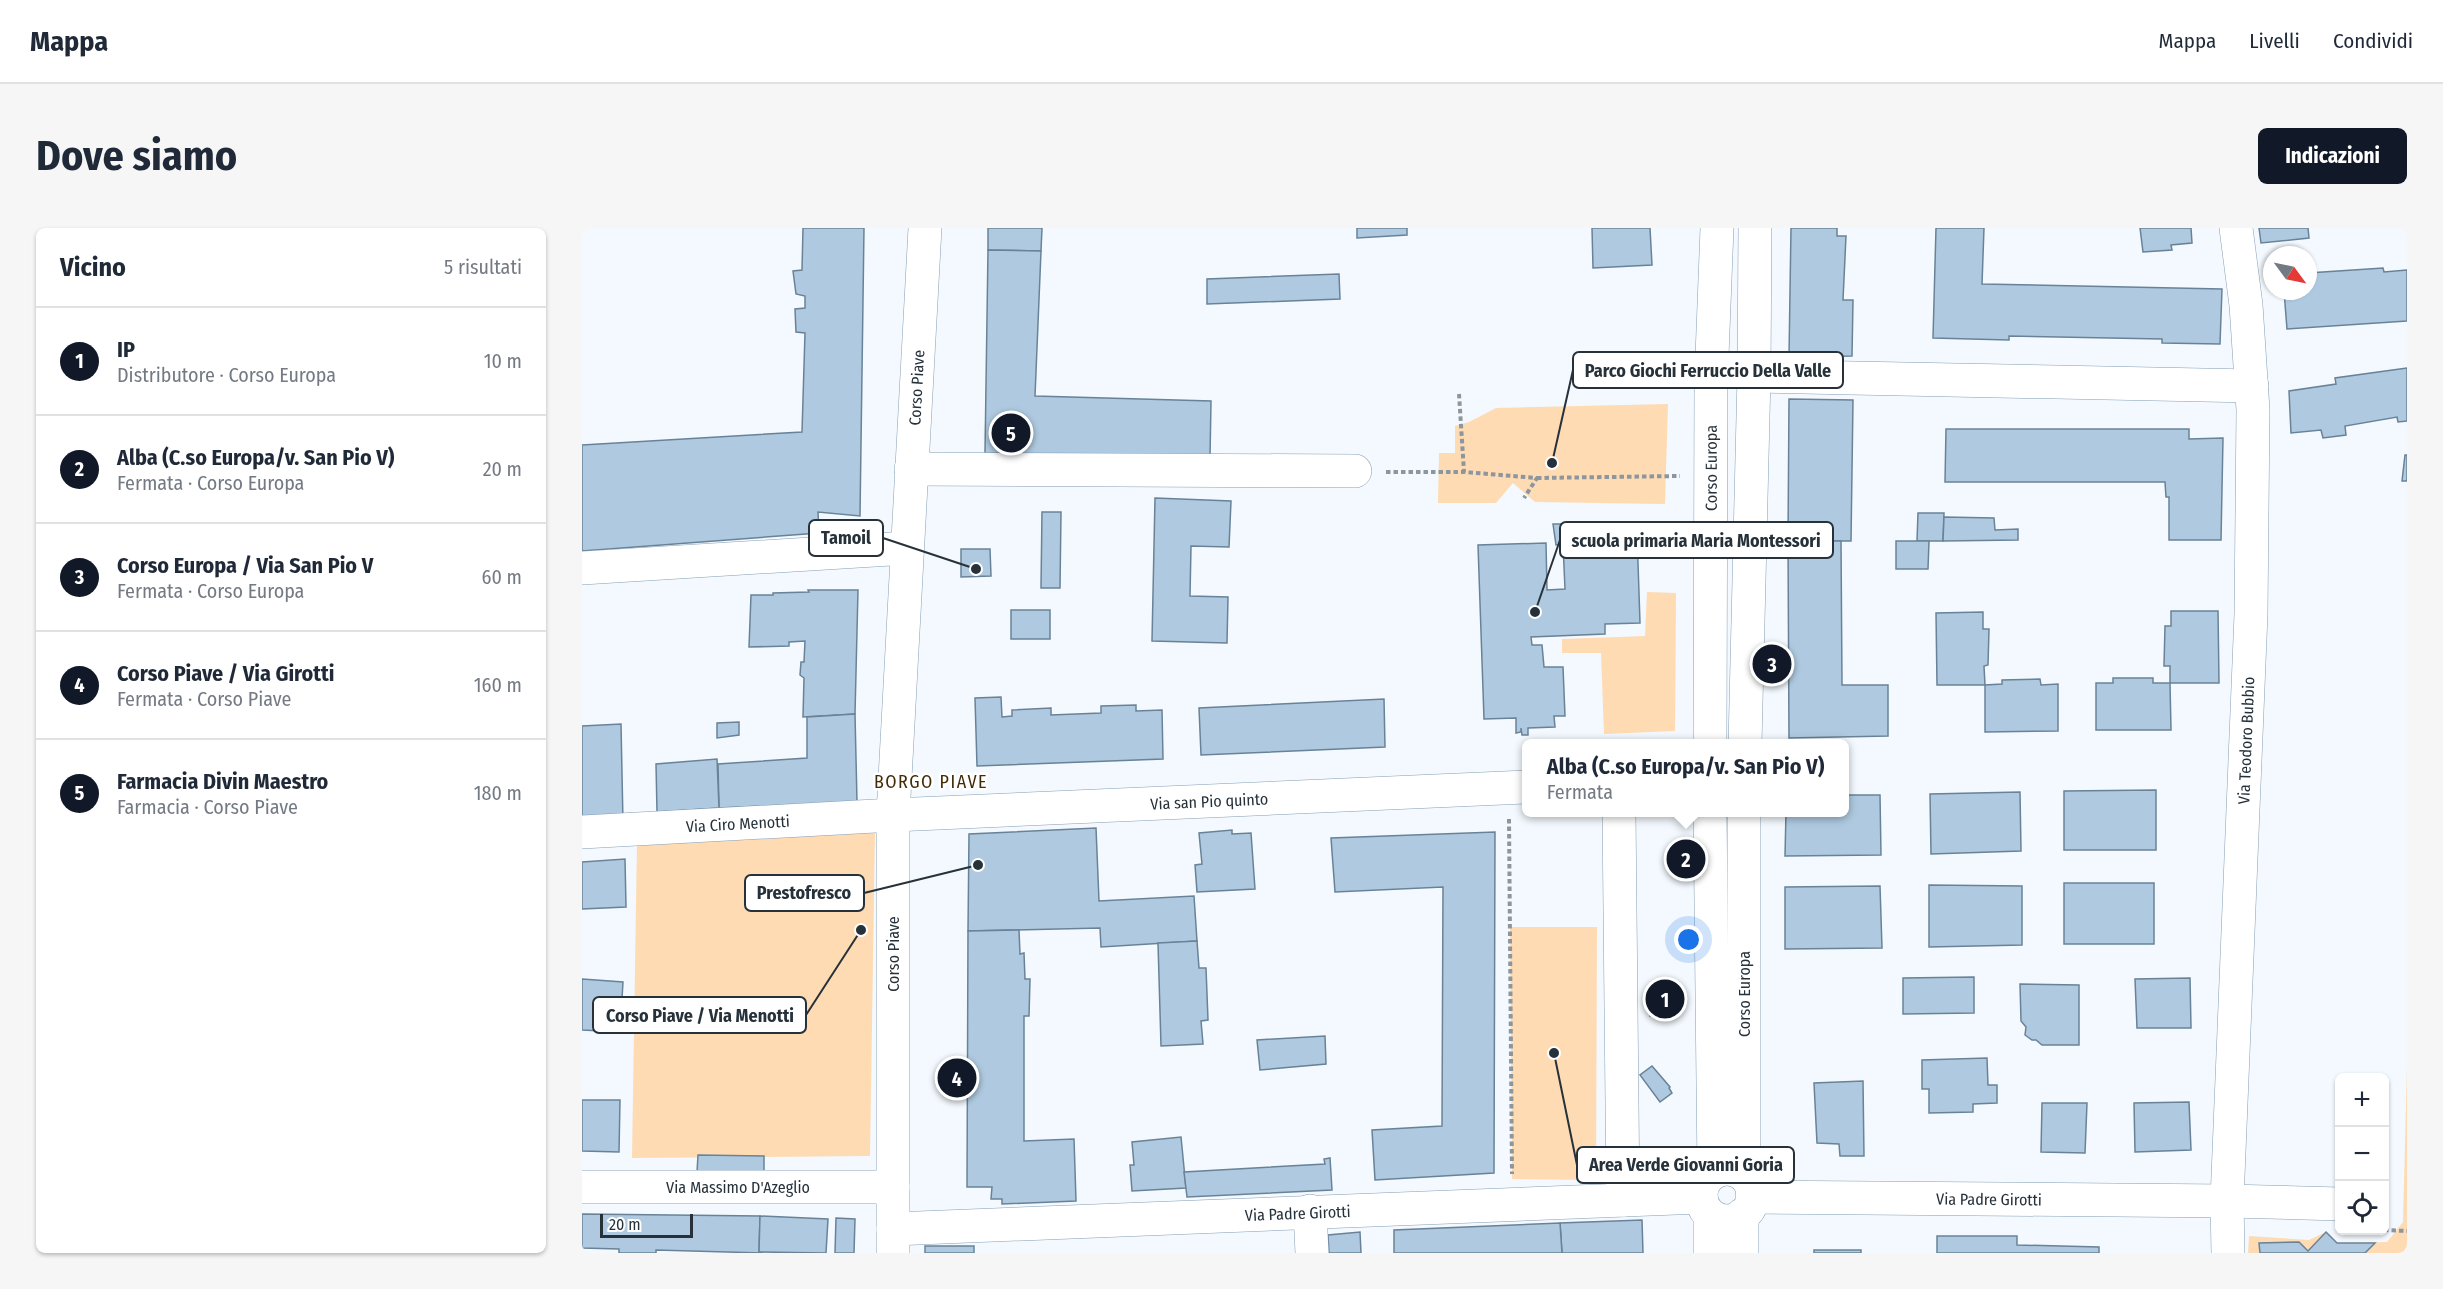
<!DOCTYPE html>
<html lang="it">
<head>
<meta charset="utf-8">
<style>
	body { margin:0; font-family:"Fira Sans Condensed",sans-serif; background:#f6f6f7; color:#1f2937 }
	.controls { position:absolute; right:18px; bottom:18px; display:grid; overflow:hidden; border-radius:9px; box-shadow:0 2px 4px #0004 }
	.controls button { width:54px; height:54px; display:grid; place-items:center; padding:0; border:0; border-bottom:2px solid #e0e1e3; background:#fff; color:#1f2937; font:30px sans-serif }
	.compass { position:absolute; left:1681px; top:18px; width:54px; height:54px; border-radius:50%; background:#fff; box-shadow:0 2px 4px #0004; rotate:123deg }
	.scale { position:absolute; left:18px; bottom:15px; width:93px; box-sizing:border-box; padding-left:6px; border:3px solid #26313a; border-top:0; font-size:16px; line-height:21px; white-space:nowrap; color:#26313a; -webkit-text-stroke:4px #fff; paint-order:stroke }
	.you { position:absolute; left:1107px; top:712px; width:21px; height:21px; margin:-15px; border:4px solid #fff; border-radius:50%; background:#1a73e8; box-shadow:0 0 0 9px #1a73e833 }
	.badge { display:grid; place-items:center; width:39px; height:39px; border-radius:50%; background:#111827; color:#fff; font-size:20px; font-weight:700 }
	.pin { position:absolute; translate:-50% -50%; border:3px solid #fff; box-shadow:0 2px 6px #0006 }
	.popup { position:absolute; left:940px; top:511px; width:327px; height:78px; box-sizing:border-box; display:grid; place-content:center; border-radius:9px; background:#fff; filter:drop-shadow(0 2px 4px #0005); font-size:20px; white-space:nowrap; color:#747a83 }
	.popup b { font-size:22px; color:#1f2937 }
	.popup::after { content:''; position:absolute; left:50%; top:100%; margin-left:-12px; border:12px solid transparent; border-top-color:#fff }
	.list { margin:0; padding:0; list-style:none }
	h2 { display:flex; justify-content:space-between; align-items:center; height:78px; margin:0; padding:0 24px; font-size:26px }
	h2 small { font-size:20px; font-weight:400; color:#747a83 }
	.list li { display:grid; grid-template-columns:39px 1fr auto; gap:18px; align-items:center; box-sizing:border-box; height:108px; padding:0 24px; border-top:2px solid #e0e1e3 }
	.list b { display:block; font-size:22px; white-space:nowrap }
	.list p { margin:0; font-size:20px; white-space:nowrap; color:#747a83 }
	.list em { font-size:20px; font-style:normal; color:#747a83 }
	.icon { flex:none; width:33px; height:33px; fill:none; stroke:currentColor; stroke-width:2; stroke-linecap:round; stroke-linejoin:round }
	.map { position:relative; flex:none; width:1825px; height:1025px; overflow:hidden; border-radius:9px }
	header { display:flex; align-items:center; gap:36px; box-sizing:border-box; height:84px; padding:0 30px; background:#fff; border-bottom:2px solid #e0e1e3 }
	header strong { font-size:28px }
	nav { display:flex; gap:33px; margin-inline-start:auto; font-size:21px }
	.intro { display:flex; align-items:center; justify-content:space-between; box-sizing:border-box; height:144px; padding:0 36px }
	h1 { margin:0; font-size:42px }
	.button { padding:15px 27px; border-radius:9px; background:#111827; color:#fff; font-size:21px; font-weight:700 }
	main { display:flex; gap:36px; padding:0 36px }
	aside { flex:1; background:#fff; border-radius:9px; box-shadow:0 2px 4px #0004 }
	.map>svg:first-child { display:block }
</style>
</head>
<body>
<header>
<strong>Mappa</strong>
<nav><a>Mappa</a><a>Livelli</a><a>Condividi</a></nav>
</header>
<div class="intro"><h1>Dove siamo</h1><a class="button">Indicazioni</a></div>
<main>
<aside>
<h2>Vicino<small>5 risultati</small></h2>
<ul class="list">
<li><span class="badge">1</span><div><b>IP</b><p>Distributore · Corso Europa</p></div><em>10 m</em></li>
<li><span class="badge">2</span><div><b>Alba (C.so Europa/v. San Pio V)</b><p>Fermata · Corso Europa</p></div><em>20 m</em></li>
<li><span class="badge">3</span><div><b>Corso Europa / Via San Pio V</b><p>Fermata · Corso Europa</p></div><em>60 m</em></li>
<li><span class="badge">4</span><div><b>Corso Piave / Via Girotti</b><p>Fermata · Corso Piave</p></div><em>160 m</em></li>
<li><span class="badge">5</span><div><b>Farmacia Divin Maestro</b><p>Farmacia · Corso Piave</p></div><em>180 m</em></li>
</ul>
</aside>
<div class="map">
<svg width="1825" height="1025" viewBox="0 0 1825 1025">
	<rect width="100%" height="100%" fill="#f3f9fe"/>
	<!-- green -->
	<g fill="#fedbb3">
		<path d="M1086 176 1083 276 953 274 931 255 914 275H856L857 225H873V198L887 194 914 180Z"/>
		<path d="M1065 364 1094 365 1093 503 1022 506 1019 425H980V411L1063 408Z"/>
		<path d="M293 601 288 928 50 930 55 613Z"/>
		<path d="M928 699H1015L1014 952 930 951Z"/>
		<path d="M1825 839V1025H1666L1667 1008 1727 1012 1744 1004 1755 1015 1805 1014 1821 994Z"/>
	</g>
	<!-- building -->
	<g fill="#afcae0" stroke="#698297" stroke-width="1.5">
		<path d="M221 0H282L278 288 236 284 237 305 0 323V217L220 204 223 105 214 104 213 81 223 80V68L214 66 211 43 220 42Z"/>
		<path d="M406 0H460L459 23 406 22Z"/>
		<path d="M775 0H825V7L775 10Z"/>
		<path d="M1010 0H1068L1070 37 1011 40Z"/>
		<path d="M1209 0H1255V8H1264L1261 72H1271L1270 128 1207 129Z"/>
		<path d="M1354 0H1402L1400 56 1640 61 1638 116 1580 115V111L1427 108V112L1351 110Z"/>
		<path d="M1558 0H1609L1610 15 1589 17 1590 22 1561 24Z"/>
		<path d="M1677 0H1726L1727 10 1679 15Z"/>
		<path d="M406 22 459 23 453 168 629 173 628 229 403 225Z"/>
		<path d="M1801 40 1802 44 1825 42V93L1705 101 1702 63H1726V45Z"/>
		<path d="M757 46 758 71 625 76V51Z"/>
		<path d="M1825 140V193L1816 194 1815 189 1763 198 1764 207 1741 210 1739 202 1709 205 1707 163 1754 156 1753 150Z"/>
		<path d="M1207 171 1271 172 1269 313H1206Z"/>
		<path d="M1364 201H1607V211L1641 210 1639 312H1587V269H1584L1583 254H1363Z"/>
		<path d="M1823 227H1825V253H1820Z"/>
		<path d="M573 270 649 273 647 319 609 318 608 368 646 369 645 415 570 413Z"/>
		<path d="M460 284H479L478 360H459Z"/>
		<path d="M1336 285H1362L1361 313H1335Z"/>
		<path d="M1362 289 1412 290 1413 302 1436 301V312L1361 313Z"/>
		<path d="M971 296H991L992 307 1055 305 1058 395 1023 396V406L949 409 950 417H960L962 439H981L983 488H972L973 499 946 500V507H940L939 500V504L934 505V490L902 491 896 317 964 315 965 362 983 361 981 316 974 317Z"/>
		<path d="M1206 313H1259L1260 457H1306V508L1207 510Z"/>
		<path d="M1314 313H1347L1346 341H1314Z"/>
		<path d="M379 321H408L409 348 379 349Z"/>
		<path d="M226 362H276L273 486 221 489 222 450 218 447 219 434H222L223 413 207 414V418L167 419 169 367H191V365L227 364Z"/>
		<rect x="429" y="382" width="39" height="29"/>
		<path d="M1589 383H1636L1637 455H1588V438H1582L1583 398H1589Z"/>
		<path d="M1401 384V401H1407L1406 437 1402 438 1403 457H1355L1354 385Z"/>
		<path d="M1531 450H1571V455H1588L1589 502H1514V455H1531Z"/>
		<path d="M1458 451 1459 457 1476 456V503L1403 504V457L1420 456V452Z"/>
		<path d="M419 469 420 489 430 488V482L469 480V487L519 485V478L554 477V483L580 482 581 531 395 538 393 470Z"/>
		<path d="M802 471 803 519 619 527 617 480Z"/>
		<path d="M273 486 275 574 137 580 136 536 225 530V489Z"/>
		<path d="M157 494V507L135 510V495Z"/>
		<path d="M39 496 41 595 0 598V498Z"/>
		<path d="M135 531 137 580 75 584 74 536Z"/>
		<path d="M1574 562V622H1482V563Z"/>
		<path d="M1438 564 1439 623 1349 626 1348 566Z"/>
		<path d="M1263 567H1298L1299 627 1203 628 1204 584H1263Z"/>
		<path d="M514 600 517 673 612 668 615 713 519 719 518 700 386 703 387 606Z"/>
		<path d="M650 602V606L669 605 673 661 615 664 613 637 620 636 617 605Z"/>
		<path d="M913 604 912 945 793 952 790 902 860 898 861 659 753 664 749 610Z"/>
		<path d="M43 631 44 679 0 681V634Z"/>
		<rect x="1482" y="655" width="90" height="61"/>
		<path d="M1347 657 1440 658V717L1347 719Z"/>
		<path d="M1298 658 1300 720 1203 721V659Z"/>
		<path d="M437 702 438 726 442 725 443 751H448L447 788H442V913L492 911 494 973 420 976V971H409L410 959H385L386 703Z"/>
		<path d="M615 713 617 740H624L626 792 619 793 621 816 579 818 576 715Z"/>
		<path d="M1392 749V785L1321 786V750Z"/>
		<path d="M1608 750 1609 800H1555L1553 751Z"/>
		<path d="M0 751 41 754 38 804 0 802Z"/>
		<path d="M1069 756 1095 757 1093 789 1068 788Z"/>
		<path d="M1438 756 1497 757V817H1460L1454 812H1450L1443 807 1444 799 1439 793Z"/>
		<path d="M743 808 744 836 678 842 675 812Z"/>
		<path d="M1405 830 1406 857H1415V875L1391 876V884L1347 885V861H1340V832Z"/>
		<path d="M1070 838 1088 859 1087 860 1090 865 1078 874 1058 847Z"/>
		<path d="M1281 853 1282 928H1258L1257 916 1235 915 1232 855Z"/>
		<path d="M0 872H38L37 924 0 923Z"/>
		<path d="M1607 874 1609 922 1553 924 1552 875Z"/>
		<path d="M1460 875H1505L1503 925 1459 924Z"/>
		<path d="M599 909 604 960 550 963 548 937H552L550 914Z"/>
		<path d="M116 927 182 928V944H115Z"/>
		<path d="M748 930 750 962 605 969 602 944 743 936 742 931Z"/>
		<path d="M0 986 178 988 177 1024 181 1025 74 1022V1025H37V1021L0 1020Z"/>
		<path d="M178 988 246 991 244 1025 177 1024Z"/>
		<path d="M254 990 273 991 272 1025H253Z"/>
		<path d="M1060 992 1061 1025H980L978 995Z"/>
		<path d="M978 995 980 1025H812V1002Z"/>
		<path d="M778 1004 779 1025H747L746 1007Z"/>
		<path d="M1744 1004 1755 1015H1793L1783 1025H1678L1677 1015 1717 1014 1726 1023Z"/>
		<path d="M1355 1008H1435V1017L1517 1019V1025H1355Z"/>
		<rect x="343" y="1018" width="49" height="7"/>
		<rect x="1232" y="1022" width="47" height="3"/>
	</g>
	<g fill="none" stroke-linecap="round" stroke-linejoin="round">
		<defs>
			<g id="minor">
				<path d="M1172 148 1670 158"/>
				<path d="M329 241 773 243"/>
				<path d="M0 340 325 320"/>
				<path d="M1037 584 1041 972"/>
				<path id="s1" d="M0 604 311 587 945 559"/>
				<path id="s2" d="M0 959H311"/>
				<path id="s3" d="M1170 969 1645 973 1758 976"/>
				<path d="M728 983 730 1025"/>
				<path id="s4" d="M311 1001 1119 969"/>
				<path id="s5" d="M311 1025V587L343 0"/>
				<path id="s6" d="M1646 1025 1645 973 1669 386 1671 182 1664 77 1654 0"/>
			</g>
			<g id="major">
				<path id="s7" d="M1128 516 1129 154 1135 0"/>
				<path d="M1163 516 1172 148 1173 0"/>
				<path d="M1128 584 1132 944"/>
				<circle cx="1145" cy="967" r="26"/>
				<path d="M1162 947V584"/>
				<path d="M1128 1025V987"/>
				<path d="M1160 1025V987"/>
			</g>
		</defs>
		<!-- minor casing -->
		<use href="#minor" stroke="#869fb5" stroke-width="34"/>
		<!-- major casing -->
		<use href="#major" stroke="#869fb5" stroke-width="34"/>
		<!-- path -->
		<g stroke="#8d969d" stroke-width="4" stroke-dasharray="4.5 3" stroke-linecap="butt">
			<path d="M877 166 882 244"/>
			<path d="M804 244H882L955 250 942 270"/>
			<path d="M955 250 1098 248"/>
			<path d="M927 591 930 946"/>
			<path d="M1802 1002 1825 1003"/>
		</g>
		<!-- minor -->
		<use href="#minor" stroke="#fff" stroke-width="33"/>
		<!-- major -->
		<use href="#major" stroke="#fff" stroke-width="33"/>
	</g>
	<g text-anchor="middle" stroke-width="5" stroke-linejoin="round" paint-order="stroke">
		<!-- street labels -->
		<g font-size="16" fill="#26313a" stroke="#fff">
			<text dy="6" stroke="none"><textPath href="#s5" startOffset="866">Corso Piave</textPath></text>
			<text dy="6" stroke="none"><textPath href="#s7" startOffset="276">Corso Europa</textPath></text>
			<text dy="6" stroke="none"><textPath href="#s6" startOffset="513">Via Teodoro Bubbio</textPath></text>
			<text dy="6" stroke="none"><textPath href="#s1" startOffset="628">Via san Pio quinto</textPath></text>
			<text dy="6" stroke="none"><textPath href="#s1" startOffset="156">Via Ciro Menotti</textPath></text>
			<text transform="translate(311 726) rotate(-90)" y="6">Corso Piave</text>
			<text transform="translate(1162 766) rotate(-90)" y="6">Corso Europa</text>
			<text dy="6" stroke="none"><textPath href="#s2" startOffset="156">Via Massimo D'Azeglio</textPath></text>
			<text dy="6" stroke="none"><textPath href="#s3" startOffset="237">Via Padre Girotti</textPath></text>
			<text dy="6" stroke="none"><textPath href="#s4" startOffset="405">Via Padre Girotti</textPath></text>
		</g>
		<!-- neighbourhood labels -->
		<g font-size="18" letter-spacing="1.5" fill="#432b07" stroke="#fff">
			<text x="349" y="560">BORGO PIAVE</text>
		</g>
	</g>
	<!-- callouts -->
	<path fill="none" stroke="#26313a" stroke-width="2" d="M970 235L991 142M394 341L301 310M953 384L978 312M396 637L282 665M279 702L224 787M972 825L995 937"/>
	<g fill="#26313a" stroke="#fff" stroke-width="2">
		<circle cx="970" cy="235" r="6"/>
		<circle cx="394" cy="341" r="6"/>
		<circle cx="953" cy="384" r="6"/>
		<circle cx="396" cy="637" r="6"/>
		<circle cx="279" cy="702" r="6"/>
		<circle cx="972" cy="825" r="6"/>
	</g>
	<g fill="#fff" stroke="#26313a" stroke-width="2">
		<rect x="991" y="124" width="270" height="36" rx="6"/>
		<rect x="227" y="292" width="74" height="36" rx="6"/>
		<rect x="978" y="294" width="273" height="36" rx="6"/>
		<rect x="163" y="647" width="119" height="36" rx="6"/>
		<rect x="11" y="769" width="213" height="36" rx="6"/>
		<rect x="995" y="919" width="217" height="36" rx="6"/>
	</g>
	<g font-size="18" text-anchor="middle" font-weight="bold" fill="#26313a">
		<text x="1126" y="149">Parco Giochi Ferruccio Della Valle</text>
		<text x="264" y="316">Tamoil</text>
		<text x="1114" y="319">scuola primaria Maria Montessori</text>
		<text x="222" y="671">Prestofresco</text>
		<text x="118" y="794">Corso Piave / Via Menotti</text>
		<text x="1104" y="943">Area Verde Giovanni Goria</text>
	</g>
</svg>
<div class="controls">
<button>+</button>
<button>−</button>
<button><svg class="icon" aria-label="locate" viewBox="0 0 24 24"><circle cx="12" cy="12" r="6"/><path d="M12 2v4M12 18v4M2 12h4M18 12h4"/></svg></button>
</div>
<svg class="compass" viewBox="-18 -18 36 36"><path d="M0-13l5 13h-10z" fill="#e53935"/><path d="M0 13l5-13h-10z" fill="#747a83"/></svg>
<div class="scale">20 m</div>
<div class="you"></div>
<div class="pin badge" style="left:1083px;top:771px">1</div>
<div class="pin badge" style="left:1104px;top:631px">2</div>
<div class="popup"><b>Alba (C.so Europa/v. San Pio V)</b>Fermata</div>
<div class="pin badge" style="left:1190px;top:436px">3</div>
<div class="pin badge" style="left:375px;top:850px">4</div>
<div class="pin badge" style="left:429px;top:205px">5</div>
</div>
</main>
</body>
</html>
